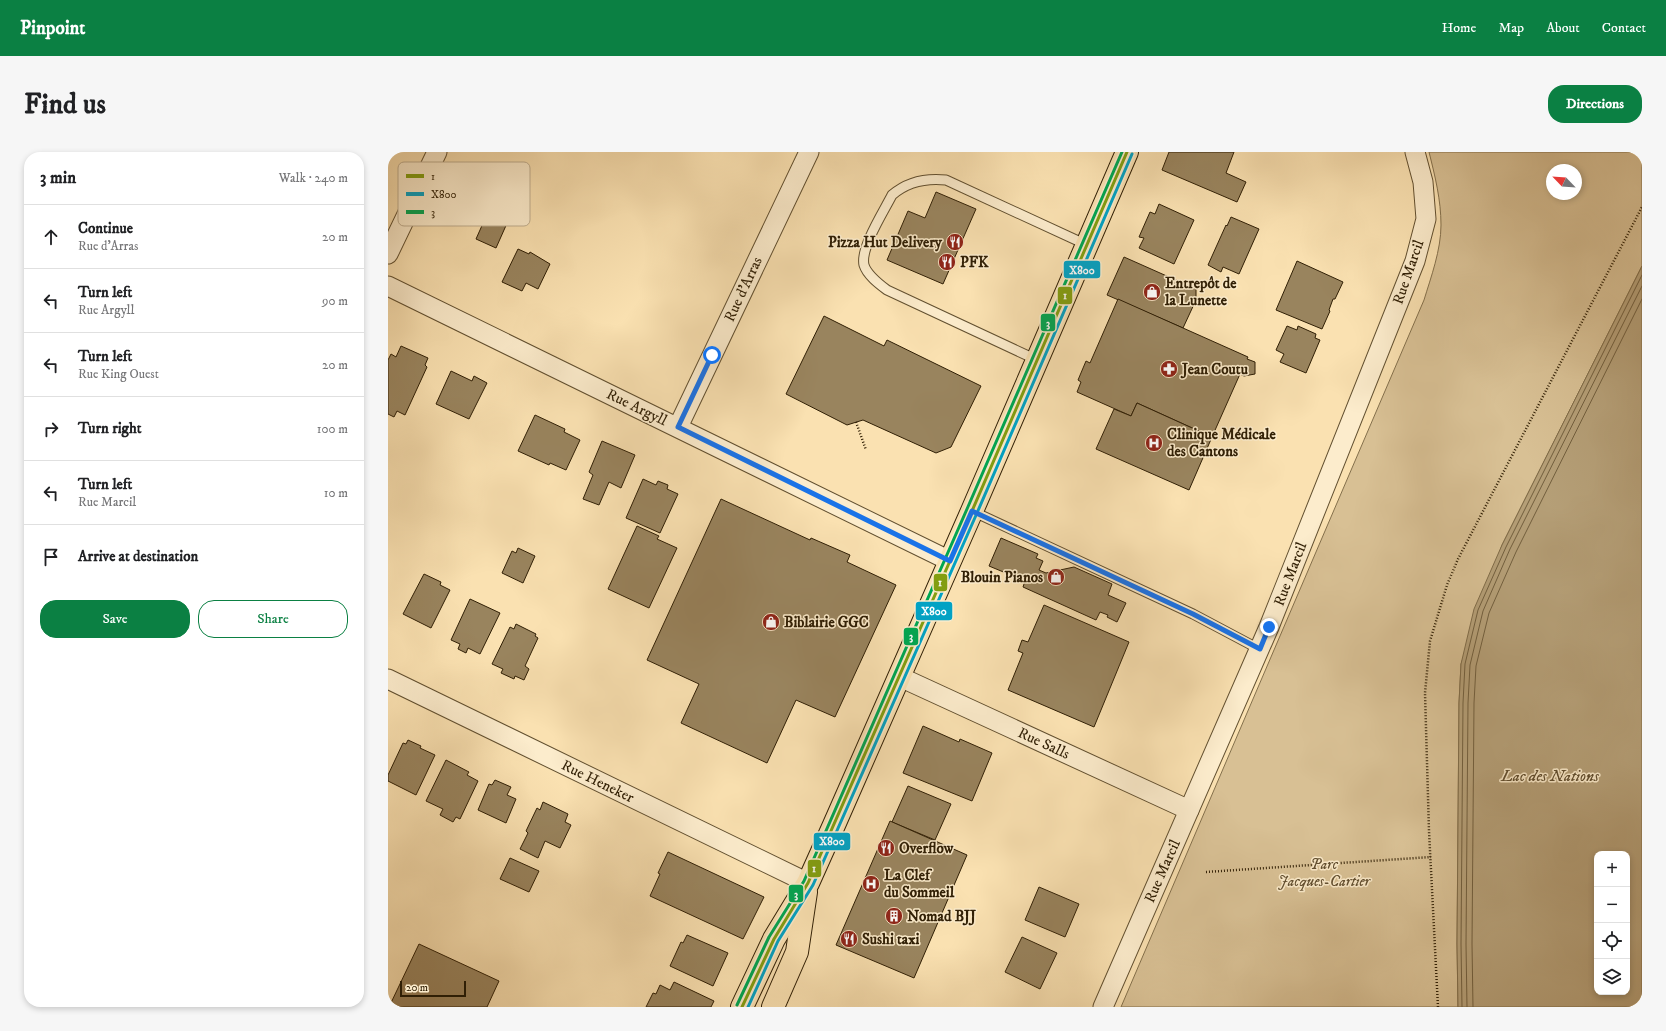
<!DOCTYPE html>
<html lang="en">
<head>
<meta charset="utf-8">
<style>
	body { margin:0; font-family:"IM FELL DW Pica",serif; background:#f6f6f6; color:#202124 }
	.controls { position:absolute; right:12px; bottom:12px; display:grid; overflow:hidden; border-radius:8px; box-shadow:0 2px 6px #0003 }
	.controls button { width:36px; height:36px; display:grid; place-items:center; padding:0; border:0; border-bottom:1px solid #e0e0e0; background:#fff; color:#202124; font:20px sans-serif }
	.compass { position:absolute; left:1158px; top:12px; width:36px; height:36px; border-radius:50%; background:#fff; box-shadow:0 2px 6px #0003; rotate:295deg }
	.scale { position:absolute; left:12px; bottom:10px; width:66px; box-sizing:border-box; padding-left:4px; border:2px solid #301f05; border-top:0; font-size:11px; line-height:14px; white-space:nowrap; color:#301f05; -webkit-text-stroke:3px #fceccc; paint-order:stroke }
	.stop { position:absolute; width:12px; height:12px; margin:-9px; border:3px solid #1a73e8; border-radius:50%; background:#fff }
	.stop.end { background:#1a73e8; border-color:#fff; box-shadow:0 1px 4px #0008 }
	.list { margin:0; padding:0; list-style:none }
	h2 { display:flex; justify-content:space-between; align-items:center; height:52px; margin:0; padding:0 16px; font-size:17px }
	h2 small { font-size:13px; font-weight:400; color:#757577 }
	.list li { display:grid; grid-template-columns:26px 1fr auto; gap:12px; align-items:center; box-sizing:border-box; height:64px; padding:0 16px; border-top:1px solid #e0e0e0 }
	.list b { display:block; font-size:15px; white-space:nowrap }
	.list p { margin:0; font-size:13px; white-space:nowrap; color:#757577 }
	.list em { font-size:13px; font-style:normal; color:#757577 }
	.actions { display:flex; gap:8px; padding:12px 16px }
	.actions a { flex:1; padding:9px 0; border:1px solid #0b8043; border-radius:16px; text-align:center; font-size:14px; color:#0b8043 }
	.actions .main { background:#0b8043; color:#fff }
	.icon { flex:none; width:22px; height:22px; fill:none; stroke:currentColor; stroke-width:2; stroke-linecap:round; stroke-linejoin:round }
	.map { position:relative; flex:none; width:1254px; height:855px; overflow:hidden; border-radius:16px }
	header { display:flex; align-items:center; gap:24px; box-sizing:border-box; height:56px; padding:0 20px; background:#0b8043; color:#fff }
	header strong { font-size:19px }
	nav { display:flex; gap:22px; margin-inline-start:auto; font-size:14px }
	.intro { display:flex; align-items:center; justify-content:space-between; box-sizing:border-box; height:96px; padding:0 24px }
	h1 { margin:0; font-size:28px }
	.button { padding:10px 18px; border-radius:16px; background:#0b8043; color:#fff; font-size:14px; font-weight:700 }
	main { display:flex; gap:24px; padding:0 24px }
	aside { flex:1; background:#fff; border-radius:16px; box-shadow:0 2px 6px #0003 }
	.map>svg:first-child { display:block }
</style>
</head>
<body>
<header>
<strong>Pinpoint</strong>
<nav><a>Home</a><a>Map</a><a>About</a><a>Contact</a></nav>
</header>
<div class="intro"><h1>Find us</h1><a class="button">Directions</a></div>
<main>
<aside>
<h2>3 min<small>Walk · 240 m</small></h2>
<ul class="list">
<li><svg class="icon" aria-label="ahead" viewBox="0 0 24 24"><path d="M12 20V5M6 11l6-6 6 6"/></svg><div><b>Continue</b><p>Rue d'Arras</p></div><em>20 m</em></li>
<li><svg class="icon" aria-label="left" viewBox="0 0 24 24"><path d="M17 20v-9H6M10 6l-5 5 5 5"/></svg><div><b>Turn left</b><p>Rue Argyll</p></div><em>90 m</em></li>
<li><svg class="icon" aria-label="left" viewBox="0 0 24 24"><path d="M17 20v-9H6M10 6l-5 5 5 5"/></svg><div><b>Turn left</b><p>Rue King Ouest</p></div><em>20 m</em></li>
<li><svg class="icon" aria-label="right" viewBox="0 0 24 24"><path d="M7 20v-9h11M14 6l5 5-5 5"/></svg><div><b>Turn right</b></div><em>100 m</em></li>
<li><svg class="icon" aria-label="left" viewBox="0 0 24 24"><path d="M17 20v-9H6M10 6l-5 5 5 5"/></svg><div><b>Turn left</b><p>Rue Marcil</p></div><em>10 m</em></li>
<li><svg class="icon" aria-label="arrive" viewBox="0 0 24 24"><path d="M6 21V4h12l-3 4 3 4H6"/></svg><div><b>Arrive at destination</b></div></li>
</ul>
<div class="actions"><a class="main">Save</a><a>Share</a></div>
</aside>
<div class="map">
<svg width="1254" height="855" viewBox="0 0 1254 855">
	<rect width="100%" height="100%" fill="#fae1b1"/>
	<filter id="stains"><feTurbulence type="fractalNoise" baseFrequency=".005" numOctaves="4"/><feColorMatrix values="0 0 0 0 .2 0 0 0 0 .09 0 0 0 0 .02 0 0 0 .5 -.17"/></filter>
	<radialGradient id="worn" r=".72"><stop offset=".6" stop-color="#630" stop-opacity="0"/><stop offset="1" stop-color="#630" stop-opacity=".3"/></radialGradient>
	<!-- green -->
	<path fill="#d8c094" stroke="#84704c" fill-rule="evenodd" d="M1041 0H1254V114L1114 393 1073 512 1071 551 1069 792 1070 855H733L1036 148C1043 125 1053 98 1053 73 1053 48 1047 24 1041 0ZM1164 18H1188V42H1164Z"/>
	<!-- water -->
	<path fill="#b59f77" stroke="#806c49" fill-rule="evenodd" d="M1254 114V855H1070L1069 792 1071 551 1073 512 1086 457 1114 393ZM1209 702H1239V840H1209Z"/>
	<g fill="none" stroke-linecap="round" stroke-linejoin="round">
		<!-- shore -->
		<g stroke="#725f3e" stroke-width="1">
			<path d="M1074 855 1073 792 1075 551 1077 512 1090 458 1118 395 1254 123"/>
			<path d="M1079 855 1078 792 1080 551 1082 513 1095 459 1122 397 1254 134"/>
			<path d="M1085 855 1084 792 1086 551 1088 514 1101 461 1128 400 1254 147"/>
		</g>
	</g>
	<!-- building -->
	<g fill="#99845e" stroke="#301f05">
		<path d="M781 0H846L838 21 858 30 849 50 774 18Z"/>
		<path d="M548 40 588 57 555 132 499 108 520 59 537 66Z"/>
		<path d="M771 52 806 68 786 112 751 96 756 86 751 85 762 60 767 62Z"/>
		<path d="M100 60 120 69 108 96 88 87Z"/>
		<path d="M843 65 871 77 851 122 835 115 833 120 820 113 838 73 839 74Z"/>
		<path d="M130 97 141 102 142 100 162 112 150 137 138 131 134 139 114 130Z"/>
		<path d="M736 105 808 137V148L795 176 719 143Z"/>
		<path d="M909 109 955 130 947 147H945L941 158 942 159 934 177 888 158Z"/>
		<path d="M730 147 860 205 859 207 867 210V222L856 224 852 222 824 285 749 251 743 264 689 240 693 230 690 228 698 209 702 211Z"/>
		<path d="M436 164 496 194 499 188 593 234 563 295 548 301 475 268 459 273 398 242Z"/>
		<path d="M899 174 909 178 910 174 928 182 927 186 932 188 918 221 892 210 896 202 888 198Z"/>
		<path d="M13 194 40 206 37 213 39 215 17 263 9 259 6 265 0 262V208L3 202 8 205Z"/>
		<path d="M63 219 84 229 86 224 99 231 81 267 48 252Z"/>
		<path d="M749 251 824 285 801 338 708 297 726 257 743 264Z"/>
		<path d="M147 263 177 277 176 280 192 288 178 318 162 311 161 313 130 299Z"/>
		<path d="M214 289 247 303 233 336 221 330 211 353 195 347 205 323 201 320Z"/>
		<path d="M255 327 268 333 270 329 280 333 279 337 290 342 272 381 238 366Z"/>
		<path d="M333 347 422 388 423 386 462 403 459 410 508 433 447 565 408 548 379 611 293 571 311 532 259 508Z"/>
		<path d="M249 374 271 384 269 387 289 396 261 456 220 437Z"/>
		<path d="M613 386 650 402 648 406 655 409 651 418 658 421 686 415 724 432 720 443 738 451 729 470 719 465 720 463 712 460 708 468 635 435 637 429 601 414Z"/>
		<path d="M130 396 147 404 135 431 114 421 124 399 128 401Z"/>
		<path d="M36 422 53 430 52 433 62 438 43 476 15 462Z"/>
		<path d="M82 447 112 461 92 502 80 496 78 501 70 497 72 492 63 488Z"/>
		<path d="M656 453 741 490 706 575 620 538 635 501 630 499 634 488 640 490Z"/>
		<path d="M128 472 148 482 147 484 150 486 137 514 141 517 136 528 127 524 126 527 113 521 115 517 104 512 122 475 126 477Z"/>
		<path d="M535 574 571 590 572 587 604 601 584 649 515 621Z"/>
		<path d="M20 588 33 594 32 596 47 603 28 643 0 629V623L15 591 18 592Z"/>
		<path d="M58 608 81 620 79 623 90 629 72 667 68 665 65 670 52 663 55 657 38 649Z"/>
		<path d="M107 628 123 635 119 643 128 647 118 671 90 658 101 632 104 633Z"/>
		<path d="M520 634 563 652 547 688 504 670Z"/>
		<path d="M155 650 180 662 177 670 183 673 172 696 157 689 150 706 132 697 140 681 138 679 149 656 152 658Z"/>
		<path d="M502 669 579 703 526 826 448 793Z"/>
		<path d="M280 700 376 745 355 787 262 744 272 722 270 721Z"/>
		<path d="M122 706 151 719 141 740 112 727Z"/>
		<path d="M651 735 691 752 677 785 637 768Z"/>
		<path d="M299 783 340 801 325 834 282 814 293 790 295 791Z"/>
		<path d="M634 785 669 801 652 837 617 820Z"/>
		<path d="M31 792 111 829 99 855H1Z"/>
		<path d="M286 830 326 849 323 855H258L265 841 268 842 272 833 282 838Z"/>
	</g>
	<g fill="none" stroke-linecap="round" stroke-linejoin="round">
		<defs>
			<g id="service">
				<path d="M649 208 499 138C491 132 479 123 476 113 472 96 496 59 504 43 519 30 539 26 558 28L699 93"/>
				<path d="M584 359 805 462 871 497"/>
			</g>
			<g id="minor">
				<path d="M0 102 49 0"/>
				<path d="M0 134 562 409"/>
				<path d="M290 275 421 0"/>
				<path d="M512 525 801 658"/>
				<path d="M0 527 420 731"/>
				<path d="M715 855 881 475 1027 109 1038 67 1035 30 1027 0"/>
			</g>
			<g id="primary">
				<path d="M354 855 386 787 420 731 446 673 584 359 739 0"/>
				<path d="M385 855 409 800 418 740"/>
			</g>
		</defs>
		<!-- service casing -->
		<use href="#service" stroke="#625030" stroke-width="11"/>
		<!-- minor casing -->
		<use href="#minor" stroke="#625030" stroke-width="21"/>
		<!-- primary casing -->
		<use href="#primary" stroke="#301f05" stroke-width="24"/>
		<!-- path -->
		<g stroke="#301f05" stroke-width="2.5" stroke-dasharray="1 2" stroke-linecap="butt">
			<path d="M468 270 478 298"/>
			<path d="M818 720 1043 705"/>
			<path d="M1050 855 1041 679 1037 541 1042 489 1059 433 1070 407 1254 55"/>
		</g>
		<!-- service -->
		<use href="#service" stroke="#fceccc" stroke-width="9"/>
		<!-- minor -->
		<use href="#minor" stroke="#fceccc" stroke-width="19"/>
		<!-- primary -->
		<use href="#primary" stroke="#fae1b1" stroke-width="22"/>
		<defs>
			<path id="bus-1" d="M354 855 386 787 420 731 584 359 739 0"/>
			<path id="bus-2" d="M360 855 390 789 425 733 589 361 744 2"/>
			<path id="bus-3" d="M349 853 381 785 416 729 579 357 734 0"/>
		</defs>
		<!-- bus-1 casing -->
		<use href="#bus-1" stroke="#fceccc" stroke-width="6"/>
		<!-- bus-2 casing -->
		<use href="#bus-2" stroke="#fceccc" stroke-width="6"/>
		<!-- bus-3 casing -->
		<use href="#bus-3" stroke="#fceccc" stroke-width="6"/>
		<!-- bus-1 -->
		<use href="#bus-1" stroke="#839e10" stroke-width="3"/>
		<!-- bus-2 -->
		<use href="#bus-2" stroke="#02a2c4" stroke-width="3"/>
		<!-- bus-3 -->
		<use href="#bus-3" stroke="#00a651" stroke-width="3"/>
	</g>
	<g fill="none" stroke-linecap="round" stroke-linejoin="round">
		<!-- route -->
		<path stroke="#1a73e8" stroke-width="5" d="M324 203 290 275 562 409 584 359 805 462 872 497 881 475"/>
	</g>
	<!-- icons -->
	<defs>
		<symbol id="restaurant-disc" viewBox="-11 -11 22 22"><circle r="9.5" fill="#8f2418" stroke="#fceccc"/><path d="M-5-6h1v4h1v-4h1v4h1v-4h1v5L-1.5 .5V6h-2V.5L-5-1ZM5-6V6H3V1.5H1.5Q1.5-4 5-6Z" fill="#fff"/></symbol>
		<symbol id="shop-disc" viewBox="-11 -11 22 22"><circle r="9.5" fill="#8f2418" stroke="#fceccc"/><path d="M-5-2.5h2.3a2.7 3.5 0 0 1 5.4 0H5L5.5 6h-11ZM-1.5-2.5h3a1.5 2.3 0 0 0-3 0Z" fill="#fff"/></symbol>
		<symbol id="pharmacy-disc" viewBox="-11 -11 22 22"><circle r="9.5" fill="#8f2418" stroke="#fceccc"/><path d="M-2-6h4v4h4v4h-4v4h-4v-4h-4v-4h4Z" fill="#fff"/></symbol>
		<symbol id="hospital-disc" viewBox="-11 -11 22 22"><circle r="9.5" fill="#8f2418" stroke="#fceccc"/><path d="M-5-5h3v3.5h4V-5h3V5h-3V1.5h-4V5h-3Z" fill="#fff"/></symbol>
		<symbol id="building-disc" viewBox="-11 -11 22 22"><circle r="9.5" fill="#8f2418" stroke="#fceccc"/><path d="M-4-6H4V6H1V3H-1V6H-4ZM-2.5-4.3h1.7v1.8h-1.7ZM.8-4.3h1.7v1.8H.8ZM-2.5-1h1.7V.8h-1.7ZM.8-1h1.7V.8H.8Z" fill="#fff"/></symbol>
	</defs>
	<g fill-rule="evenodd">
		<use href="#restaurant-disc" x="557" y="80" width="20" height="20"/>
		<use href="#restaurant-disc" x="549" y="100" width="20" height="20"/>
		<use href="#shop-disc" x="754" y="130" width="20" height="20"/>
		<use href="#pharmacy-disc" x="771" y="207" width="20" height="20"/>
		<use href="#hospital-disc" x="756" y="281" width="20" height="20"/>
		<use href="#shop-disc" x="658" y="415" width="20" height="20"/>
		<use href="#shop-disc" x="373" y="460" width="20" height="20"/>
		<use href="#restaurant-disc" x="488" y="686" width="20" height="20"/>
		<use href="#hospital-disc" x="473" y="722" width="20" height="20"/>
		<use href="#building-disc" x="496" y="754" width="20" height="20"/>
		<use href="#restaurant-disc" x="451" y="777" width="20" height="20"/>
	</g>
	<g text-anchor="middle" stroke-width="3" stroke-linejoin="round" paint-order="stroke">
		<!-- poi labels -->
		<g font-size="15" font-weight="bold" fill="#301f05" stroke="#fceccc" text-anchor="start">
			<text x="554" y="95" text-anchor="end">Pizza Hut Delivery</text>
			<text x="572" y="115">PFK</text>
			<text x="777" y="136">Entrepôt de<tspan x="777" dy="17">la Lunette</tspan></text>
			<text x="794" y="222">Jean Coutu</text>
			<text x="779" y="287">Clinique Médicale<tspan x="779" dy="17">des Cantons</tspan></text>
			<text x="655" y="430" text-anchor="end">Blouin Pianos</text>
			<text x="396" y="475">Biblairie GGC</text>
			<text x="511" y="701">Overflow</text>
			<text x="496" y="728">La Clef<tspan x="496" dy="17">du Sommeil</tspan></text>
			<text x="519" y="769">Nomad BJJ</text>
			<text x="474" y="792">Sushi taxi</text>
		</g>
		<!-- street labels -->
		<g font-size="15" fill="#301f05" stroke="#fceccc">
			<text transform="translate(1020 120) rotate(-71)" y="5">Rue Marcil</text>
			<text transform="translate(355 137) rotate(-65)" y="5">Rue d'Arras</text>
			<text transform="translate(249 255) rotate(26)" y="5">Rue Argyll</text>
			<text transform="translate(902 422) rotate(-69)" y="5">Rue Marcil</text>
			<text transform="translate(656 591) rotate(25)" y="5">Rue Salls</text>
			<text transform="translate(210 629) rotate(26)" y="5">Rue Heneker</text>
			<text transform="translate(774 719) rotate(-66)" y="5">Rue Marcil</text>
		</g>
		<!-- park labels -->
		<g font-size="15" font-style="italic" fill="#624f30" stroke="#fceccc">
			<text x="936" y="717">Parc<tspan x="936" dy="17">Jacques-Cartier</tspan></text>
		</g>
		<!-- water labels -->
		<g font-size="16" font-style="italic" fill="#5f4c2d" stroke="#fceccc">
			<text x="1162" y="629">Lac des Nations</text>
		</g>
	</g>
	<!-- legend -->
	<rect x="10" y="10" width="132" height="64" rx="6" fill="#fceccc" stroke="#bfae90" stroke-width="1"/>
	<rect x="18" y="22" width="18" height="4" fill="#839e10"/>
	<rect x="18" y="40" width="18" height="4" fill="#02a2c4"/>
	<rect x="18" y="58" width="18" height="4" fill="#00a651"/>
	<g font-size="11" fill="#301f05">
		<text x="43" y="28">1</text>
		<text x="43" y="46">X800</text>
		<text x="43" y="64">3</text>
	</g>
	<g stroke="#fceccc" stroke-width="1.5">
		<rect x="675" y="108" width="38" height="19" rx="4" fill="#02a2c4"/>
		<rect x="669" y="134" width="16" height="19" rx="4" fill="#839e10"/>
		<rect x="652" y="161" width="16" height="19" rx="4" fill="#00a651"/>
		<rect x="545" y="421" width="15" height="19" rx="4" fill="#839e10"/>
		<rect x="527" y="449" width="38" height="20" rx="4" fill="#02a2c4"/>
		<rect x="515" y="475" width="16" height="19" rx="4" fill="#00a651"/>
		<rect x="425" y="680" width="38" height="19" rx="4" fill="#02a2c4"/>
		<rect x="419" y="707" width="15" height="19" rx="4" fill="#839e10"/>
		<rect x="400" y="732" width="16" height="19" rx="4" fill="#00a651"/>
	</g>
	<g font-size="11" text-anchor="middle" font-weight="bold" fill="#fff">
		<text x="694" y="122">X800</text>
		<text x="677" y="147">1</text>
		<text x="660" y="175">3</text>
		<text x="552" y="434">1</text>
		<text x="546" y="463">X800</text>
		<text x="523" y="488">3</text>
		<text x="444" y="693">X800</text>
		<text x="426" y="720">1</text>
		<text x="408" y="746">3</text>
	</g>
	<rect width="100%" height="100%" filter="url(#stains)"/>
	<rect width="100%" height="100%" fill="url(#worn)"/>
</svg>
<div class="controls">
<button>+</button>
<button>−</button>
<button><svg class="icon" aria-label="locate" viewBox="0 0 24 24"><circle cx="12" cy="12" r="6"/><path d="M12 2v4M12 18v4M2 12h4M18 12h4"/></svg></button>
<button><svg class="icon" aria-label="layers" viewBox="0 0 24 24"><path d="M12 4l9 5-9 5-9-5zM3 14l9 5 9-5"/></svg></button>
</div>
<svg class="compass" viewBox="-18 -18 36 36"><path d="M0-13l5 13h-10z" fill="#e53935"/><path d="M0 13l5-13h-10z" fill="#757577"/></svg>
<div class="scale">20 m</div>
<div class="stop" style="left:324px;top:203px"></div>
<div class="stop end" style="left:881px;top:475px"></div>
</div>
</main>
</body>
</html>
